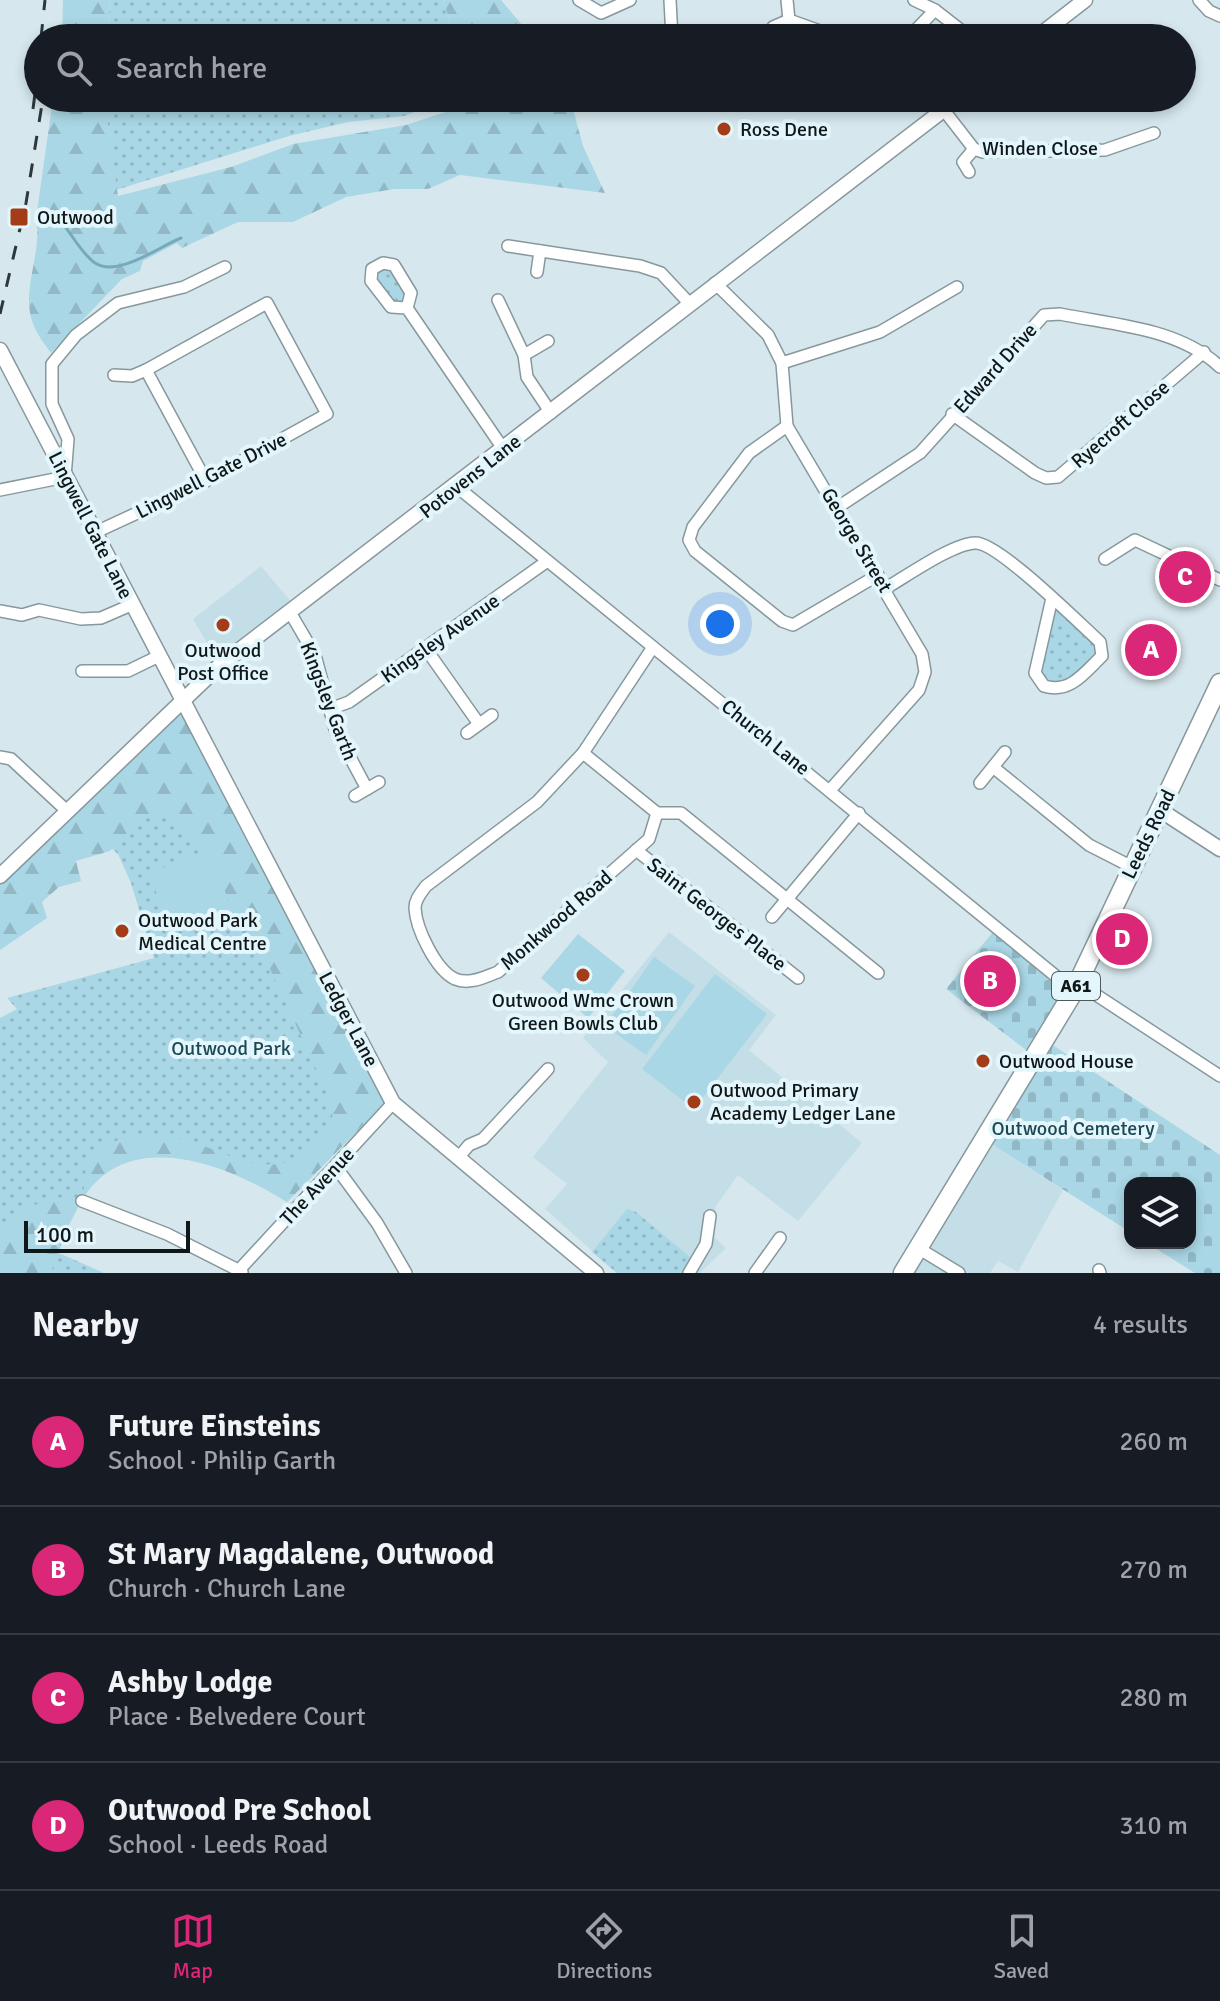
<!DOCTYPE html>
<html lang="en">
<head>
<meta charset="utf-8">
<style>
	body { margin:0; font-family:Signika,sans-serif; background:#242831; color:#f1f3f6 }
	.controls { position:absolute; right:24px; bottom:24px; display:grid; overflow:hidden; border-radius:16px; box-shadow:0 4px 12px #0003 }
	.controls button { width:72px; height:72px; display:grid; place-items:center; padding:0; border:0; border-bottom:2px solid #363941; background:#171b24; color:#f1f3f6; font:40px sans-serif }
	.scale { position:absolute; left:24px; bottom:20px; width:166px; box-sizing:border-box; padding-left:8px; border:4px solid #101719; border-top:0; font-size:22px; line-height:28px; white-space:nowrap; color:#101719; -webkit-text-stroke:6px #e3f6fc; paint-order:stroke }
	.you { position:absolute; left:720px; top:624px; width:28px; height:28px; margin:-20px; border:6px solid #fff; border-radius:50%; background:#1a73e8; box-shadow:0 0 0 12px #1a73e833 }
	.badge { display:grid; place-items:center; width:52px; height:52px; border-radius:50%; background:#db2777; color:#fff; font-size:26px; font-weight:700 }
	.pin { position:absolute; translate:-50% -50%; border:4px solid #fff; box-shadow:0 2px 8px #0006 }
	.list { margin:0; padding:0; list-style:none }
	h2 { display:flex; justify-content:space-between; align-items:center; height:104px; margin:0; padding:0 32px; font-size:34px }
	h2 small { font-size:26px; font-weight:400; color:#9ea1a6 }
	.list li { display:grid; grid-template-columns:52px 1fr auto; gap:24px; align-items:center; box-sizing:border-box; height:128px; padding:0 32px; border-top:2px solid #363941 }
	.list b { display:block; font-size:30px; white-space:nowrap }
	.list p { margin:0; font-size:26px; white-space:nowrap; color:#9ea1a6 }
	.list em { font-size:26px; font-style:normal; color:#9ea1a6 }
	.icon { flex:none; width:44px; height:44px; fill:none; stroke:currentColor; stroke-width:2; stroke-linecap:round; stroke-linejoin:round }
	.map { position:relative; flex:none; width:1220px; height:1273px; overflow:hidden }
	.search { position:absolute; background:#171b24; box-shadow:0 4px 12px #0003; left:24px; right:24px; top:24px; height:88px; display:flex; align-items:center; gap:20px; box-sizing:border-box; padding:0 28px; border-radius:44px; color:#9ea1a6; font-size:30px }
	.sheet { height:616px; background:#171b24 }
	nav { display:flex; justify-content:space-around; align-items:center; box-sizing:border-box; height:112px; border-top:2px solid #363941; background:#171b24; font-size:22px; color:#9ea1a6 }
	nav a { display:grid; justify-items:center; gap:4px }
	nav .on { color:#db2777 }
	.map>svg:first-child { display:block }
</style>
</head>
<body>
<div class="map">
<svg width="1220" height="1273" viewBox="0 0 1220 1273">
	<defs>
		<pattern id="grass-dots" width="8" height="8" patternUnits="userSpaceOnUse" patternTransform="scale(2)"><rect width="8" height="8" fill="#aad7e5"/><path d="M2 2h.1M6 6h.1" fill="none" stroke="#91b8c4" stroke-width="1.8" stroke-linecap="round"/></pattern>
		<pattern id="forest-firs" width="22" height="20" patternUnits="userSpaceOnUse" patternTransform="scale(2)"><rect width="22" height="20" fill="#aad7e5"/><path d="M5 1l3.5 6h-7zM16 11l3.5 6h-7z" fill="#91b8c4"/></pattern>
		<pattern id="cemetery-stones" width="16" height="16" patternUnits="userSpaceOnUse" patternTransform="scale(2)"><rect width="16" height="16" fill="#aad7e5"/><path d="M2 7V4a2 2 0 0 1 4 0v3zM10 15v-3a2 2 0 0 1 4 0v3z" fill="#91b8c4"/></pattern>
	</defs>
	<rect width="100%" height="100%" fill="#d6e8ee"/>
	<!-- built -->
	<g fill="#c3dee7">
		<path d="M261 566 297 609 220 665 193 619Z"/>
		<path d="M669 932 776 1015 749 1050 862 1143 798 1221 738 1175 716 1206 713 1236 726 1248 700 1273H617L545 1209 567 1184 533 1157 608 1062 583 1038Z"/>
		<path d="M984 1139 1063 1190 1018 1272 998 1261 990 1273H903Z"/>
	</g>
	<!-- grass -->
	<g fill="url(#grass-dots)">
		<path d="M110 0H443L455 38H107Z"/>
		<path d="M104 98H451L404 116 348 122 289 136 116 190Z"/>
		<path d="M394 265 411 293 407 308 391 307 371 281 372 269Z"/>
		<path d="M1052 598 1100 642 1102 656 1070 686H1044L1036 657Z"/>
		<path d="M156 727 384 1104 287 1202C235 1169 148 1131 94 1182 76 1198 65 1231 59 1253L104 1273H0V1018L17 1009 7 998 154 958 131 883 118 854 67 811Z"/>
		<path d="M627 1209 636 1212 696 1262 689 1273H617L592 1252Z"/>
	</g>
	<!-- forest -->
	<g fill="url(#forest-firs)">
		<path d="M63 0H110L107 38H62Z"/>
		<path d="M443 0H501L533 38H455Z"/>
		<path d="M53 98H104L118 196 231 167 293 144 406 125 467 105 469 98H570L583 146 605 193 460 175 428 189H394L346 197 293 222H238L182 248 177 243 143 261 140 271 122 279 51 353C45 345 38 336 34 326 19 292 43 254 36 219Z"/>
		<path d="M183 700 388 1089 384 1104 287 1202C230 1166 131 1125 84 1197V1177L94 1149C118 1140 140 1132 167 1136 221 1143 267 1192 317 1143 331 1129 336 1119 330 1099L248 921 236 919 208 850 175 818 142 817 110 851 76 861 81 881 59 887 42 902 47 918 0 950V876Z"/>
		<path d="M58 1197 79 1206 64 1234 51 1273H0C0 1262 0 1245 1 1235 8 1214 39 1202 58 1197Z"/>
	</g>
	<!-- cemetery -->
	<path fill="url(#cemetery-stones)" d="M997 927 1074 991 1045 1040 1220 1155V1273H1195L1147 1243H1190V1183H1130V1232L984 1139 1034 1056 946 989Z"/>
	<!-- garden -->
	<g fill="#aad7e5">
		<path d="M208 850 233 912 170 930 149 873Z"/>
		<path d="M578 934 625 971 588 1018 541 978Z"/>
		<path d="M654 957 695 986 646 1055 605 1026Z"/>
		<path d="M715 974 767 1014 694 1109 642 1069Z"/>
	</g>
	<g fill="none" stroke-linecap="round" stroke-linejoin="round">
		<!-- stream -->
		<path stroke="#77a9b8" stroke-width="3" d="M63 224C73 236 82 254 95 263 118 278 160 246 181 238"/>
		<defs>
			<g id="minor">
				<path d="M579 0 601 13 630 0"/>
				<path d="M670 0 672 38"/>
				<path d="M787 0 789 20 834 36"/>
				<path d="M914 0 935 10 971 38"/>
				<path d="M1199 0 1209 11 1220 16"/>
				<path d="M773 27 789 20"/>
				<path d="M908 38 935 10"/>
				<path d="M943 109 974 149 983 152 1105 150 1154 133"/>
				<path d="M969 172 963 162 974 149"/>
				<path d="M508 246 640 266 661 273 689 303"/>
				<path d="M537 272 540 251"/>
				<path d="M715 283 768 335 782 363 787 426 922 654 925 672 919 690 831 789"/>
				<path d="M498 300 524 355 548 341"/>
				<path d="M407 308 411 293 394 265 383 263 372 269 371 281 391 307 407 308 504 450"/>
				<path d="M524 355 527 377 551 413"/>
				<path d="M782 363 880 332 957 287"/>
				<path d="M114 375 132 376 146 370"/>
				<path d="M952 414 1035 473 1046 478 1058 477 1204 352"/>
				<path d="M787 426 749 453 693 527 689 540 695 551 782 621 793 625 878 575"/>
				<path d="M456 486 1074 991"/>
				<path d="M0 490 65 477 68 439 52 404V364L76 335 118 303 184 287 225 267"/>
				<path d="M838 507 920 453 1044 315 1060 314C1114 325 1179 328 1220 367"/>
				<path d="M94 533 206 481 327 414 267 303 146 370 206 481"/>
				<path d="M1105 559 1135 540 1220 580"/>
				<path d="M886 588C907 576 952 544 975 543 997 541 1080 624 1100 642L1102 656C1084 673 1070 694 1044 686L1035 673 1052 598"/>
				<path d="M0 611 22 615 39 610 81 619 101 618 131 605"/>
				<path d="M291 614 315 655 335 729 367 789"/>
				<path d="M653 647 583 753 537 802 426 886C421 893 415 899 415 908 416 929 436 970 455 979 470 985 484 977 498 972L649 839 657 813"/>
				<path d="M426 649 479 724"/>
				<path d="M82 671H128L159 656"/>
				<path d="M330 709 349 702 546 562"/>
				<path d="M467 733 492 715"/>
				<path d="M583 753 657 813"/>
				<path d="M0 757 11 759 67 811"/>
				<path d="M993 767 1089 845 1132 867"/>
				<path d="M980 783 1005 752"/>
				<path d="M355 796 379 782"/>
				<path d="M657 813H681L878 973"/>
				<path d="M636 850 798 978"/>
				<path d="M772 917 859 813"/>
				<path d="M1078 983 1220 1076"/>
				<path d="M458 1158 469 1145 483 1139 548 1069"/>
				<path d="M336 1167 377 1223 406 1273"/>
				<path d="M82 1201 167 1234 242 1272"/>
				<path d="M918 1248 959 1273"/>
				<path d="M240 1269 393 1103"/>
				<path d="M1099 1270 1100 1273"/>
				<path d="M689 1273 706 1244 710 1216"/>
				<path d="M755 1273 780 1238"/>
			</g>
			<g id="tertiary">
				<path d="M1036 38 1085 0"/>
				<path d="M0 350 393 1103 596 1273"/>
				<path d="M1160 810 1220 849"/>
				<path d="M0 876 220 665 959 98"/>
			</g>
			<path id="primary" d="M903 1273 1074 991 1220 683"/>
		</defs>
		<!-- minor casing -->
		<use href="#minor" stroke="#87989d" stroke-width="14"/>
		<!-- tertiary casing -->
		<use href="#tertiary" stroke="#87989d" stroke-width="17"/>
		<!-- primary casing -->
		<use href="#primary" stroke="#87989d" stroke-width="21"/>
		<!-- minor -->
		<use href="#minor" stroke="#fff" stroke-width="11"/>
		<!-- tertiary -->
		<use href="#tertiary" stroke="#fff" stroke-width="14"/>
		<!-- primary -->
		<use href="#primary" stroke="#fff" stroke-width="18"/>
		<!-- rail -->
		<g stroke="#2e3739" stroke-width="3" stroke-dasharray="14 14" stroke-linecap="butt">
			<path d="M41 38 45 0"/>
			<path d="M33 109 38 70"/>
			<path d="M0 314 26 203 43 98"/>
		</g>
	</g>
	<!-- markers -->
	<g fill="#a33c17" stroke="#e3f6fc" stroke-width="3">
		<circle cx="724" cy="129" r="8"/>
		<rect x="9" y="207" width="20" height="20" rx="4"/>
		<circle cx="223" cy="625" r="8"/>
		<circle cx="122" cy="931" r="8"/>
		<circle cx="583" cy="975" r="8"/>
		<circle cx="983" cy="1061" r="8"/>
		<circle cx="694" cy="1102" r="8"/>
	</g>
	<g text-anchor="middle" stroke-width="8" stroke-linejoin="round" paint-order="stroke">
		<!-- shield labels -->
		<rect fill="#e3f6fc" stroke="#4f5a5d" stroke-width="2" x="1052" y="972" width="48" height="28" rx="6"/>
		<g font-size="18" font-weight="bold" fill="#101719">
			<text x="1076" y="992">A61</text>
		</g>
		<!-- poi labels -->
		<g font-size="20" fill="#101719" stroke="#e3f6fc" text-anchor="start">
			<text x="740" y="136">Ross Dene</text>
			<text x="37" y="224">Outwood</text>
			<text x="223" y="657" text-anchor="middle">Outwood<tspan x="223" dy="23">Post Office</tspan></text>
			<text x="138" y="927">Outwood Park<tspan x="138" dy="23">Medical Centre</tspan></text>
			<text x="583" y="1007" text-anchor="middle">Outwood Wmc Crown<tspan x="583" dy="23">Green Bowls Club</tspan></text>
			<text x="999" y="1068">Outwood House</text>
			<text x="710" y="1097">Outwood Primary<tspan x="710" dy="23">Academy Ledger Lane</tspan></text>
		</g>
		<!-- street labels -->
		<g font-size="20" fill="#101719" stroke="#e3f6fc">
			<text x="1040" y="155">Winden Close</text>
			<text transform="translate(995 368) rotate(-48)" y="7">Edward Drive</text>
			<text transform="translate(1120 424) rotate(-41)" y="7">Ryecroft Close</text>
			<text transform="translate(211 475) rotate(-27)" y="7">Lingwell Gate Drive</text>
			<text transform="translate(470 476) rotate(-38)" y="7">Potovens Lane</text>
			<text transform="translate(91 525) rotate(63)" y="7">Lingwell Gate Lane</text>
			<text transform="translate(857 540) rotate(59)" y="7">George Street</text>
			<text transform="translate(440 638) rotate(-35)" y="7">Kingsley Avenue</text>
			<text transform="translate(329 701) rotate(69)" y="7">Kingsley Garth</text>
			<text transform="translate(766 737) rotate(39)" y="7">Church Lane</text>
			<text transform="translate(1148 834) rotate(-64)" y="7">Leeds Road</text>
			<text transform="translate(717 914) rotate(38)" y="7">Saint Georges Place</text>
			<text transform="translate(556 920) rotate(-41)" y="7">Monkwood Road</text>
			<text transform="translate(349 1019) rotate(62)" y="7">Ledger Lane</text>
			<text transform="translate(317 1186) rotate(-47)" y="7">The Avenue</text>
		</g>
		<!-- park labels -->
		<g font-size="20" fill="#1c4854" stroke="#e3f6fc">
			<text x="231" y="1055">Outwood Park</text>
			<text x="1073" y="1135">Outwood Cemetery</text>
		</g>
	</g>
</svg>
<div class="controls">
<button><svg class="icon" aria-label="layers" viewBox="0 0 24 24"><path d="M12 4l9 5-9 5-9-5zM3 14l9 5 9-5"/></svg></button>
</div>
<div class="scale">100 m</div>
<div class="you"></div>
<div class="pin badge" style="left:1151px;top:650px">A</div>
<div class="pin badge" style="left:990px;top:981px">B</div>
<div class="pin badge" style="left:1185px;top:577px">C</div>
<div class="pin badge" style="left:1122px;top:939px">D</div>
<div class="search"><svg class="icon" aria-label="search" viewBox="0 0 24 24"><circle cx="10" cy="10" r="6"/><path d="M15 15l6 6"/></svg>Search here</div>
</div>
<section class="sheet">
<h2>Nearby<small>4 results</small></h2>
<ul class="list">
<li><span class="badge">A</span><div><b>Future Einsteins</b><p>School · Philip Garth</p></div><em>260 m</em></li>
<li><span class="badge">B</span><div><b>St Mary Magdalene, Outwood</b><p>Church · Church Lane</p></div><em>270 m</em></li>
<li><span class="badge">C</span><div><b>Ashby Lodge</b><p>Place · Belvedere Court</p></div><em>280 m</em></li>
<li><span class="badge">D</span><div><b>Outwood Pre School</b><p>School · Leeds Road</p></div><em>310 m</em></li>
</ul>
</section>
<nav>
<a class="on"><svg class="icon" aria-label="map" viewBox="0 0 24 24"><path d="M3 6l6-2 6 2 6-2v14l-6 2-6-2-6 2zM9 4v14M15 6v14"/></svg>Map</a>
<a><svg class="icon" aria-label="directions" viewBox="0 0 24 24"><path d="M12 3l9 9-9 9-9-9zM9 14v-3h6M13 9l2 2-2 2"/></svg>Directions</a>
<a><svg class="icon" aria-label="saved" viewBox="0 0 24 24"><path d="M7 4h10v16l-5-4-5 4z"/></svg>Saved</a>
</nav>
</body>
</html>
